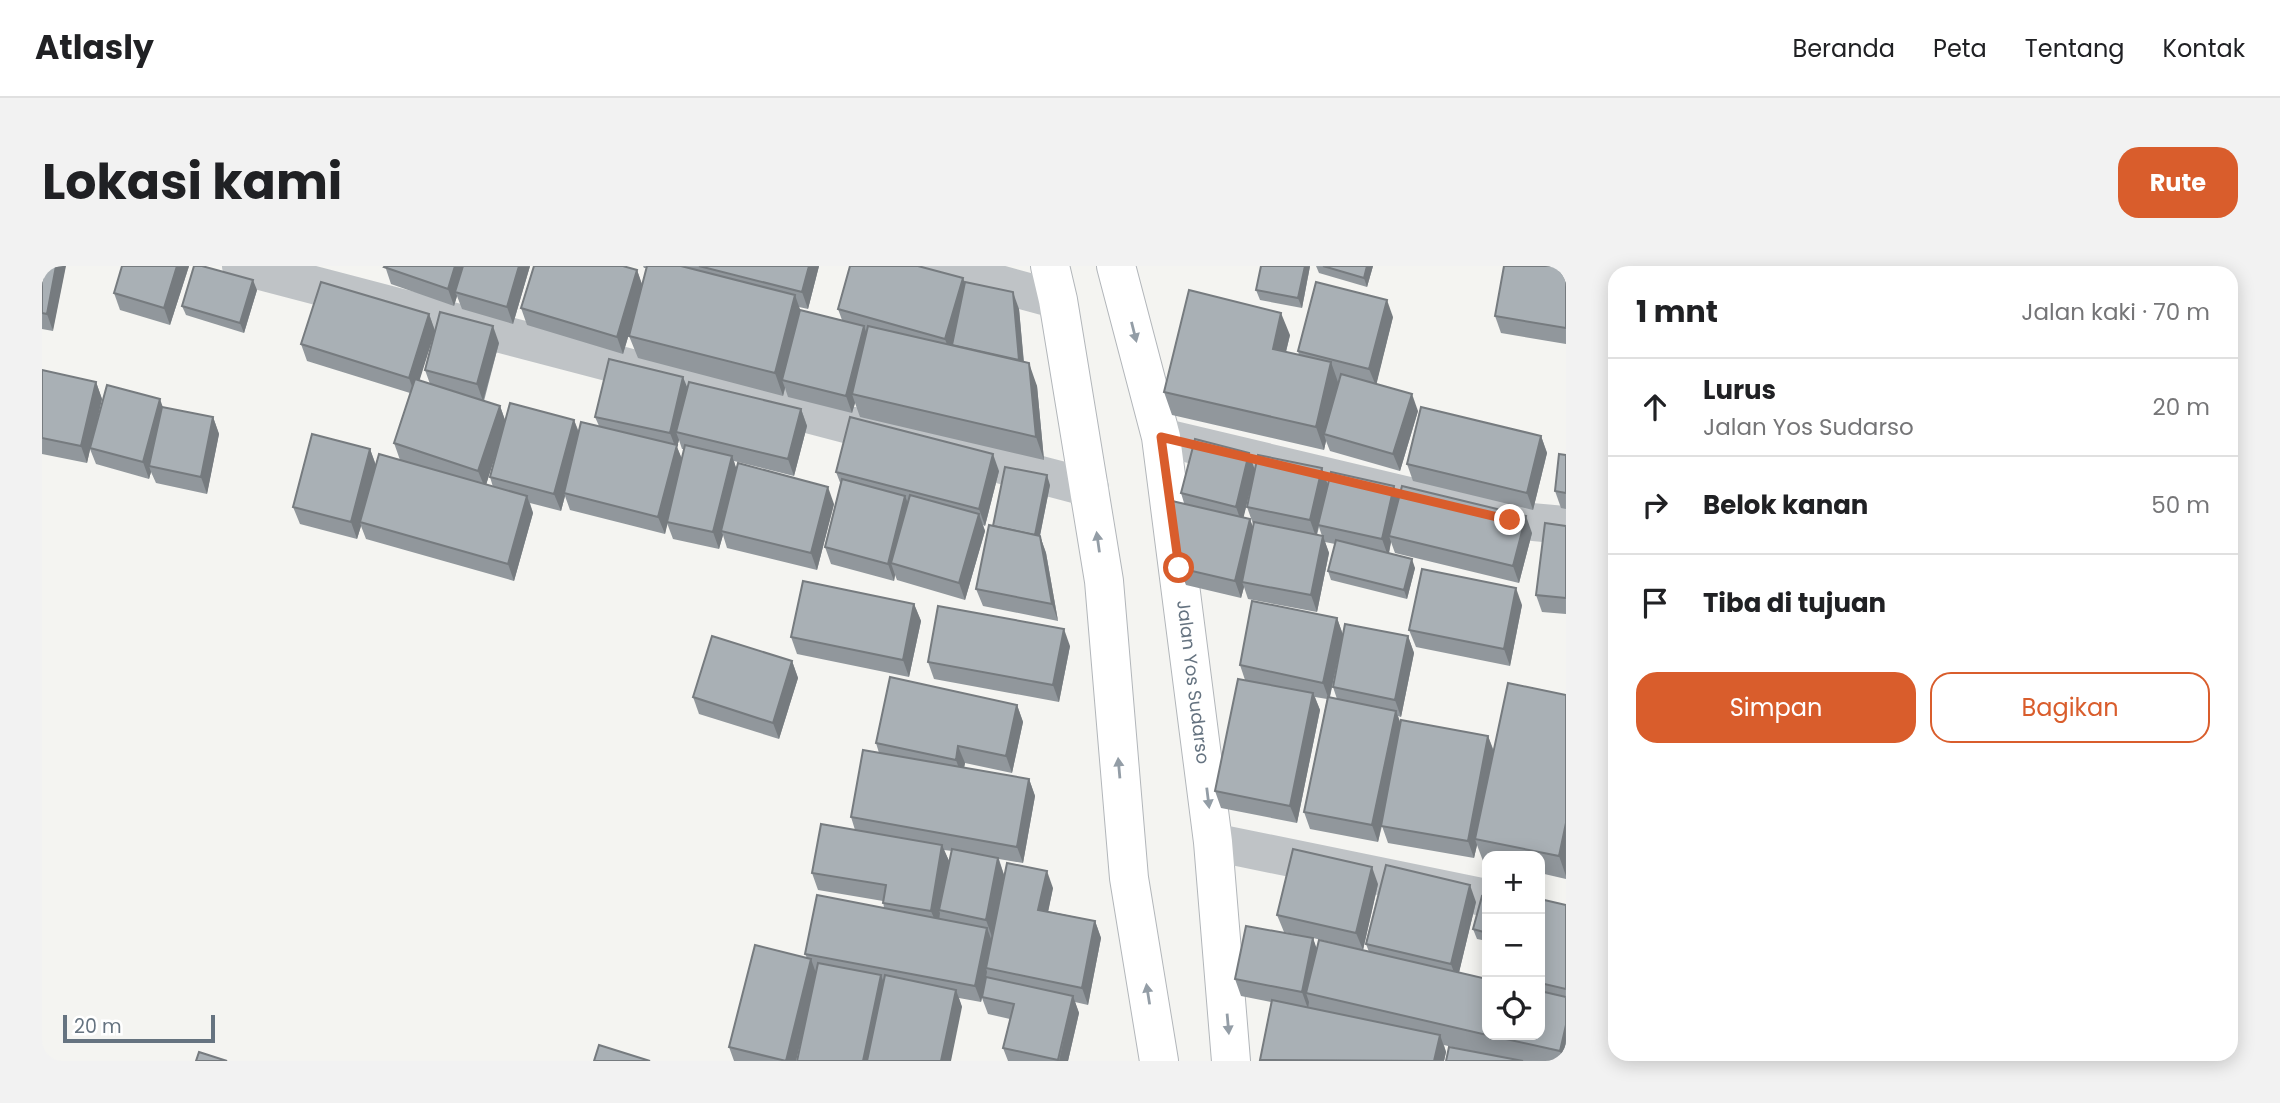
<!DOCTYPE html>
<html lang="id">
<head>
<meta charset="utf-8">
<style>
	body { margin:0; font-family:Poppins,sans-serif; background:#f2f2f2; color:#202124 }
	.controls { position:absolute; right:21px; bottom:21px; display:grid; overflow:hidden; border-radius:14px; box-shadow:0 4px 18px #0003 }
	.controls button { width:63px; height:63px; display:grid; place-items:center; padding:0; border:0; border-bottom:2px solid #e0e0e0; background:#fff; color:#202124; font:35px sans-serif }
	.scale { position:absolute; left:21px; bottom:18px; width:152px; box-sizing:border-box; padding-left:7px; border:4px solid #657380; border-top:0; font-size:19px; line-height:24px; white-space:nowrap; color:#657380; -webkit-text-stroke:5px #fff; paint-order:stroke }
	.stop { position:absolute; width:21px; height:21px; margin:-16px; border:5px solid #d95d2c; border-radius:50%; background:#fff }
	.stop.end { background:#d95d2c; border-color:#fff; box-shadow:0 2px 7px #0008 }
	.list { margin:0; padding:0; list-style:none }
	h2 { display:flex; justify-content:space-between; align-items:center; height:91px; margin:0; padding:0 28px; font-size:30px }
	h2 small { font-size:23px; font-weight:400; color:#757577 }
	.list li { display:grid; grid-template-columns:46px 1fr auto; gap:21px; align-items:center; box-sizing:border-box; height:98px; padding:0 28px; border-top:2px solid #e0e0e0 }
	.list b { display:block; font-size:26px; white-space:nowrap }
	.list p { margin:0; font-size:23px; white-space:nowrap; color:#757577 }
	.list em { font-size:23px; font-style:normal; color:#757577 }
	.actions { display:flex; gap:14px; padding:21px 28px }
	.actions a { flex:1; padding:16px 0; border:2px solid #d95d2c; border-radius:21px; text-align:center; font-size:24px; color:#d95d2c }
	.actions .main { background:#d95d2c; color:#fff }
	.icon { flex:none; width:38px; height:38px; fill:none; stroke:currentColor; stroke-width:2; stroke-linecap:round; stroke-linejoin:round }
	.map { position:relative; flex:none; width:1524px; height:795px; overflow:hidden; border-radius:21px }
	header { display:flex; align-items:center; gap:42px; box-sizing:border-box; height:98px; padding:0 35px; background:#fff; border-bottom:2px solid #e0e0e0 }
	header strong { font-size:33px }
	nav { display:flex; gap:38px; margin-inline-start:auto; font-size:24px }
	.intro { display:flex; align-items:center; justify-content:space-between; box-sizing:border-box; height:168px; padding:0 42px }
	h1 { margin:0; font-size:49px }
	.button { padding:18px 32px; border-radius:21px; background:#d95d2c; color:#fff; font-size:24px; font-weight:700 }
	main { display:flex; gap:42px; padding:0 42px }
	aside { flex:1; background:#fff; border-radius:21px; box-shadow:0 4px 18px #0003 }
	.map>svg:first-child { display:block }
</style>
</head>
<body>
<header>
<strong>Atlasly</strong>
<nav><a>Beranda</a><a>Peta</a><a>Tentang</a><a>Kontak</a></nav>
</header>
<div class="intro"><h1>Lokasi kami</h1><a class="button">Rute</a></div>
<main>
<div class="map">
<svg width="1524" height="795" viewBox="0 0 1524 795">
	<rect width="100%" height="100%" fill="#f4f4f1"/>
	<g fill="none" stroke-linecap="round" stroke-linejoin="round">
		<defs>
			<g id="secondary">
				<path d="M1008 0 1016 34 1062 315 1087 612 1117 795"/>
				<path d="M1074 0 1119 171 1171 576 1189 795"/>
			</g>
		</defs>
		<!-- secondary casing -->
		<use href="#secondary" stroke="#b2b6ba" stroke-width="40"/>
		<!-- street -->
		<g stroke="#bfc3c6" stroke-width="38">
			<path d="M199 0 1048 222"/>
			<path d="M891 0 1016 34"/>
			<path d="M1119 171 1468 254 1524 259"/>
			<path d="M1171 576 1445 632"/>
		</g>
		<!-- secondary -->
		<use href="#secondary" stroke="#fff" stroke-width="38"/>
	</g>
	<!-- wall -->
	<g fill="#91979c" fill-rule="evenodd">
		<path d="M0 0 11 65 0 63Z"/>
		<path d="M80 0H147L128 59 78 44 72 27Z"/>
		<path d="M343 0H488L471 58 420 43 415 30 412 40 349 18Z"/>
		<path d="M601 0H777L766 43 757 41 758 44 800 54 796 43 921 12 922 17 977 43 982 96 995 120 1002 194 818 151 813 137 810 147 746 131 743 122 741 130 596 92 587 70 592 51 581 88 485 59 479 42 595 4 600 19 604 2H602Z"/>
		<path d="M1219 0H1268L1260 42 1218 34 1214 24Z"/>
		<path d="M1274 0H1331L1325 21 1277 7Z"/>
		<path d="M1524 0V78L1459 67 1453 50Z"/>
		<path d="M215 24 202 67 144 49 140 40Z"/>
		<path d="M387 48 393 65 377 114 388 118 383 104 457 77 442 135 458 140 463 154H532L537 166 557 160 553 151 645 121 759 143 765 160 752 210 692 195 694 203 792 238 775 304 685 282 681 269 677 283 631 273 625 257 623 268 528 244 523 230 519 245 488 237 491 247 472 315 324 273 319 260 315 273 258 258 251 241 328 183 334 199 358 194 352 177 368 127 265 95 259 78ZM637 174 640 183H642L640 193 635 181ZM455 182 448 211 451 221 444 219Z"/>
		<path d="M1351 51 1334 118 1376 145 1358 205 1288 185 1284 175 1282 184 1130 149 1122 126 1248 69 1244 86 1257 89 1256 85Z"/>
		<path d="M0 104 54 116 60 133 54 157 121 142 171 151 177 168 165 228 114 217 109 206 107 213 54 198 48 183 45 197 0 188Z"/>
		<path d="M1499 170 1505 187 1491 244 1371 215 1365 198Z"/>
		<path d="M1524 189V243L1519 242 1513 225Z"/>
		<path d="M1213 203 1357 233 1490 267 1477 317 1353 287 1349 276 1347 288 1373 302 1365 333 1289 314 1286 305 1293 278 1283 276 1287 287 1275 346 1206 333 1202 321 1199 332 1144 319 1137 302 1142 237 1139 227ZM1212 209 1205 241 1211 258H1212L1211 262 1208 253 1201 252ZM1277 261 1280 270 1275 269Z"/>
		<path d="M957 205 943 260 941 259 943 265 923 334 855 314 853 309 852 315 789 298 783 281 799 219 794 206Z"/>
		<path d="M1008 219 998 270 1004 287 1016 355 941 340 934 323 951 260Z"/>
		<path d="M1524 260V348L1500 346 1494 329Z"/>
		<path d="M872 338 879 355 867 411 755 388 749 371Z"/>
		<path d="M1480 339 1468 400 1374 381 1367 364Z"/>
		<path d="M1295 352 1301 369 1288 431 1295 433 1291 421 1366 370 1372 387 1359 451 1356 450 1359 458 1446 470 1452 485 1524 429V613L1498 607V590H1445V596L1441 595 1435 579 1432 592 1346 577 1340 560 1336 576 1268 563 1262 546 1285 433 1273 431 1278 444 1255 557 1179 542 1173 525 1203 414 1198 399Z"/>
		<path d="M1028 380 1017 436 892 413 886 396Z"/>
		<path d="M750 395 756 412 737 473 657 448 651 431Z"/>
		<path d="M975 439 981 456 970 507 923 497 922 502 987 513 993 530 981 597 957 593 962 609 1011 622 1006 645 1053 655 1059 672 1046 739 1033 736 1037 747 1026 795H966L961 782 968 753 946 748 940 732 939 736 917 732 920 741 763 757 754 795H692L687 781 765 692 763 688 842 642 841 635 776 624 770 607 813 564 809 551 837 487 834 477ZM902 584 910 585 904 611 907 595Z"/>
		<path d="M1336 618 1321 684 1271 672 1274 683 1327 686 1324 678 1434 636 1417 706 1498 769V634L1524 639V795H1404L1414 782 1402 779 1404 786 1402 795H1218L1229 736 1199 730 1193 713 1270 672 1242 666 1235 649Z"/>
		<path d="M1445 631V675L1435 673 1431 663Z"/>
	</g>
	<!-- shaded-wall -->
	<g fill="#767b7f">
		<path d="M14 0H24L11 65 5 48Z"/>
		<path d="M135 0H147L128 59 122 42Z"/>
		<path d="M413 0H425L413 26 415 30 412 40 406 23Z"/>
		<path d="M477 0H488L471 58 465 41Z"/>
		<path d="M767 0H777L766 43 760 26Z"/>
		<path d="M1263 0H1268L1260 42 1256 32Z"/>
		<path d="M1325 0H1331L1325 21 1322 12Z"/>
		<path d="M595 4 601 21 581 88 575 71Z"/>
		<path d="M921 12 927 29 909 90 903 73Z"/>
		<path d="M211 14 215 24 202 67 198 57Z"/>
		<path d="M971 26 977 43 983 111 977 94Z"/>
		<path d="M753 29 761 52 740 114 743 122 741 130 733 107Z"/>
		<path d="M1345 34 1351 51 1334 120 1327 103Z"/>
		<path d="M1239 47 1248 69 1239 105 1231 83Z"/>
		<path d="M387 48 393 65 373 129 367 112Z"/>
		<path d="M451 60 457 77 441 135 435 118Z"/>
		<path d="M822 60 828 77 810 128 813 137 810 147 804 130Z"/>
		<path d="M1289 96 1297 119 1282 168 1284 175 1282 184 1274 161Z"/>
		<path d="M987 97 995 120 1002 194 994 171Z"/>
		<path d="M641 111 648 128 634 166 637 174 635 181 641 196 623 268 616 251 634 183 628 167Z"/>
		<path d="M54 116 60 133 49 182H48V184L45 197 39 180Z"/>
		<path d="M1370 128 1376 145 1358 205 1351 188Z"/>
		<path d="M118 133 124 150 107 200 109 206 107 213 101 196Z"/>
		<path d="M458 140 464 157 443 222 436 205Z"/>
		<path d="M759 143 765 160 752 210 746 193Z"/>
		<path d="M171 151 177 168 165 228 159 211Z"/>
		<path d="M532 154 538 171 522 227 523 230 519 245 512 228Z"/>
		<path d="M1499 170 1505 187 1491 244 1485 227Z"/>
		<path d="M328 183 334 200 318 256 319 260 315 273 309 256Z"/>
		<path d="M1207 187 1213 204 1200 258 1194 241Z"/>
		<path d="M951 188 957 205 943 260 937 243Z"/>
		<path d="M690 190 696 207 679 265 681 269 677 283 671 266Z"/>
		<path d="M1280 202 1286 219 1274 271 1268 254Z"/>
		<path d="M1005 209 1008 219 996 279 993 270Z"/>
		<path d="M1352 220 1358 237 1347 270 1349 276 1346 290 1340 273Z"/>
		<path d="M786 221 792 238 775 304 769 287Z"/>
		<path d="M485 230 491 247 472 315 466 298Z"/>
		<path d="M863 230 870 247 849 297 853 309 852 315 846 298Z"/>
		<path d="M937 248 943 265 923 334 917 317Z"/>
		<path d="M1484 250 1490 267 1477 317 1471 300Z"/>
		<path d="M1208 253 1214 270 1200 316 1202 321 1199 332 1193 315Z"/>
		<path d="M998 270 1004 287 1016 355 1010 338Z"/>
		<path d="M1281 270 1287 287 1275 346 1269 329Z"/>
		<path d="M1370 293 1373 302 1365 333 1362 324Z"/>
		<path d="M1474 322 1480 339 1468 400 1462 383Z"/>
		<path d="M872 338 879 355 867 411 861 394Z"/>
		<path d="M1295 352 1301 369 1287 434 1281 417Z"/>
		<path d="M1022 363 1028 380 1017 436 1011 419Z"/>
		<path d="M1366 370 1372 387 1359 451 1353 434Z"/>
		<path d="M750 395 756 412 737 473 731 457Z"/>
		<path d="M1271 427 1278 444 1255 557 1248 540Z"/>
		<path d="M975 439 981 456 970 507 964 490Z"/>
		<path d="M1354 445 1360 462 1336 576 1330 559Z"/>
		<path d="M1446 470 1452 487 1433 573 1435 579 1432 592 1426 575Z"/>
		<path d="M916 480 923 497 920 511 914 494Z"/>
		<path d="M987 513 993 530 981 597 975 581Z"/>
		<path d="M1524 557V610L1517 590Z"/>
		<path d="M900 579 907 595 899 644H897L898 647 896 662 889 645Z"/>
		<path d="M956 592 962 609 950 671 944 654Z"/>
		<path d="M1330 601 1336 618 1321 684 1314 667Z"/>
		<path d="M1005 605 1011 622 1003 661 996 644Z"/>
		<path d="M1428 619 1434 636 1415 715 1409 698Z"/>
		<path d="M1053 655 1059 672 1046 739 1040 722Z"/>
		<path d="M945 662 951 678 944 702 945 706 939 736 933 720Z"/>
		<path d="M1271 672 1277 689 1264 727 1267 736 1266 743 1260 726Z"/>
		<path d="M769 693 775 710 754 795H744Z"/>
		<path d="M839 709 845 726 831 795H821Z"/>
		<path d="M914 724 920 741 909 795H899Z"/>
		<path d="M1031 730 1037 747 1026 795H1017Z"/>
		<path d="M1524 759V795H1521L1518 785Z"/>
		<path d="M1398 769 1404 786 1402 795H1392Z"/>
	</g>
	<!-- building -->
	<g fill="#a9b0b5" stroke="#767b7f" stroke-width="2">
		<path d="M0 0H14L5 48 0 47Z"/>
		<path d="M80 0H135L122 42 72 27Z"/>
		<path d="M152 0H160L211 14 198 57 140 40Z"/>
		<path d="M343 0H413L406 23 342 1Z"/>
		<path d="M421 0H477L465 41 413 26Z"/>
		<path d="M492 0H581L595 4 575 71 479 42Z"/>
		<path d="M605 0H639L753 29 733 107 587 70Z"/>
		<path d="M657 0H767L760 26Z"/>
		<path d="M808 0H876L921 12 903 73 796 43Z"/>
		<path d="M1219 0H1263L1256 32 1214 24Z"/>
		<path d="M1281 0H1325L1322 12Z"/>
		<path d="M1462 0H1524V62L1453 50Z"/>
		<path d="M279 16 387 48 367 112 259 78Z"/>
		<path d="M923 16 971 26 977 94 910 79Z"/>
		<path d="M1274 16 1345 34 1327 103 1256 85Z"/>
		<path d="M1147 24 1239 47 1231 83 1289 96 1274 161 1122 126Z"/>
		<path d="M758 44 822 60 804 130 740 114Z"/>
		<path d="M398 46 451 60 435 118 383 104Z"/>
		<path d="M826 60 987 97 994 171 810 128Z"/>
		<path d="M567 93 641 111 628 167 553 151Z"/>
		<path d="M0 104 54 116 39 180 0 172Z"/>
		<path d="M1299 108 1370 128 1351 188 1282 168Z"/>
		<path d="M373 113 458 140 436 205 352 177Z"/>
		<path d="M647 116 759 143 746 193 634 166Z"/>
		<path d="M65 119 118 133 101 196 48 182Z"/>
		<path d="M468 137 532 154 512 228 448 211Z"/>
		<path d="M120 141 171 151 159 211 107 200Z"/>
		<path d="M1379 141 1499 170 1485 227 1365 198Z"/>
		<path d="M808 151 951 188 937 243 794 206Z"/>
		<path d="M539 156 635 179 616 251 522 227Z"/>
		<path d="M270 168 328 183 309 256 251 241Z"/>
		<path d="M1153 173 1207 187 1194 241 1139 227Z"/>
		<path d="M643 179 690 190 671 266 625 256Z"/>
		<path d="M337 188 485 230 466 298 318 256Z"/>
		<path d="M1517 188 1524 189V227L1513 225Z"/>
		<path d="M1216 189 1280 202 1268 254 1205 241Z"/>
		<path d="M696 197 786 221 769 287 679 265Z"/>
		<path d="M963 201 1005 209 993 269 951 260Z"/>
		<path d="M1289 206 1352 220 1340 273 1276 259Z"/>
		<path d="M800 213 863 230 846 298 783 281Z"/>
		<path d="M1360 220 1484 250 1471 300 1347 270Z"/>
		<path d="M868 229 937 248 917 317 849 297Z"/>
		<path d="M1130 235 1208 253 1193 315 1137 302Z"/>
		<path d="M1212 256 1281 270 1269 329 1200 316Z"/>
		<path d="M1503 257 1524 260V332L1494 329Z"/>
		<path d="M947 259 998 270 1010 338 934 323Z"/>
		<path d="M1294 274 1370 293 1362 324 1286 305Z"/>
		<path d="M1380 303 1474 322 1462 383 1367 364Z"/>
		<path d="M761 315 872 338 861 394 749 371Z"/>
		<path d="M1210 335 1295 352 1281 417 1198 399Z"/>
		<path d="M896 340 1022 363 1011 419 886 396Z"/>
		<path d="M1303 358 1366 370 1353 434 1291 421Z"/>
		<path d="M670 370 750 395 731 457 651 431Z"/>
		<path d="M848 411 975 439 964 490 916 480 914 494 834 477Z"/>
		<path d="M1196 413 1271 427 1248 540 1173 525Z"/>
		<path d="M1466 417 1524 429V557L1517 590 1433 573Z"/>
		<path d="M1286 431 1354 445 1330 559 1262 546Z"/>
		<path d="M1359 454 1446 470 1426 575 1339 560Z"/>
		<path d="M821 484 987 513 975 581 809 551Z"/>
		<path d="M779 558 900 579 889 645 841 637 844 619 770 607Z"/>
		<path d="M910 583 956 592 944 654 897 644Z"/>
		<path d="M1251 583 1330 601 1314 667 1235 649Z"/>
		<path d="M965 597 1005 605 996 644 1053 655 1040 722 944 702Z"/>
		<path d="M1344 599 1428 619 1409 698 1324 678Z"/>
		<path d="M775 629 945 662 933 720 763 688Z"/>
		<path d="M1440 630 1445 631V667L1431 663Z"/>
		<path d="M1498 633 1524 639V723L1498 717Z"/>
		<path d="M1204 660 1271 672 1260 726 1193 713Z"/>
		<path d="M1277 674 1445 713V769L1264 727Z"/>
		<path d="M713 679 769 693 744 795 687 781Z"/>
		<path d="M776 697 839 709 821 795H755Z"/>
		<path d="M843 709 914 724 899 795H825Z"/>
		<path d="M944 711 1031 730 1016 794 961 782 972 738 940 731Z"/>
		<path d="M1498 725 1524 731V759L1518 785 1446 769H1498Z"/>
		<path d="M1230 734 1398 769 1392 795 1218 794Z"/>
		<path d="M557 779 608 795H552Z"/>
		<path d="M1407 781 1481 795H1404Z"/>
		<path d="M157 786 185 795H154Z"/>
	</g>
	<!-- one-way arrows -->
	<defs><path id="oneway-solid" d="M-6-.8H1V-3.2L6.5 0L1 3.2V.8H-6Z" transform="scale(1.75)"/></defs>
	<g fill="#939da6">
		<use href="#oneway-solid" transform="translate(1092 66) rotate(76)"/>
		<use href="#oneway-solid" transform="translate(1056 276) rotate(-98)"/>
		<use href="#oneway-solid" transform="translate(1077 502) rotate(-95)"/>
		<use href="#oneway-solid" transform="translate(1166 532) rotate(83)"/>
		<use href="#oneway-solid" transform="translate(1106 728) rotate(-99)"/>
		<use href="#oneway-solid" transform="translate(1186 758) rotate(85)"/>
	</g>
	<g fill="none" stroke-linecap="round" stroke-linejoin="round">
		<!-- route -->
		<path stroke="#d95d2c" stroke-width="9" d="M1137 302 1119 171 1468 254"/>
	</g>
	<g text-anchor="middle" stroke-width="7" stroke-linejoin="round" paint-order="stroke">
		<!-- street labels -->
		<g font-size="18" fill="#657380" stroke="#fff">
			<text transform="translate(1151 416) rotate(83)" y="6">Jalan Yos Sudarso</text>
		</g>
	</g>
</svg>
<div class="controls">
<button>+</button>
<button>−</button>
<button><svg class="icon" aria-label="locate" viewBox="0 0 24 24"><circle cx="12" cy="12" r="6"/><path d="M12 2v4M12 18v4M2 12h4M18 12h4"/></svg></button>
</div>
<div class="scale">20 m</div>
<div class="stop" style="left:1137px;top:302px"></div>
<div class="stop end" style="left:1468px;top:254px"></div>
</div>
<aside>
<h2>1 mnt<small>Jalan kaki · 70 m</small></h2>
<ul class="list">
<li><svg class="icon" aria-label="ahead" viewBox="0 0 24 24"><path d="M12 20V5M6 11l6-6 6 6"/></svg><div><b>Lurus</b><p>Jalan Yos Sudarso</p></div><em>20 m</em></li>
<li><svg class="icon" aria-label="right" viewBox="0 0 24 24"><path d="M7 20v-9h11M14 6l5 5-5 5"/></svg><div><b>Belok kanan</b></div><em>50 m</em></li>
<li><svg class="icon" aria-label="arrive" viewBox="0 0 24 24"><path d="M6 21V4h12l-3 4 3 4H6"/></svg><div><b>Tiba di tujuan</b></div></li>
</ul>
<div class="actions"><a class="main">Simpan</a><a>Bagikan</a></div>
</aside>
</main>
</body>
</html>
